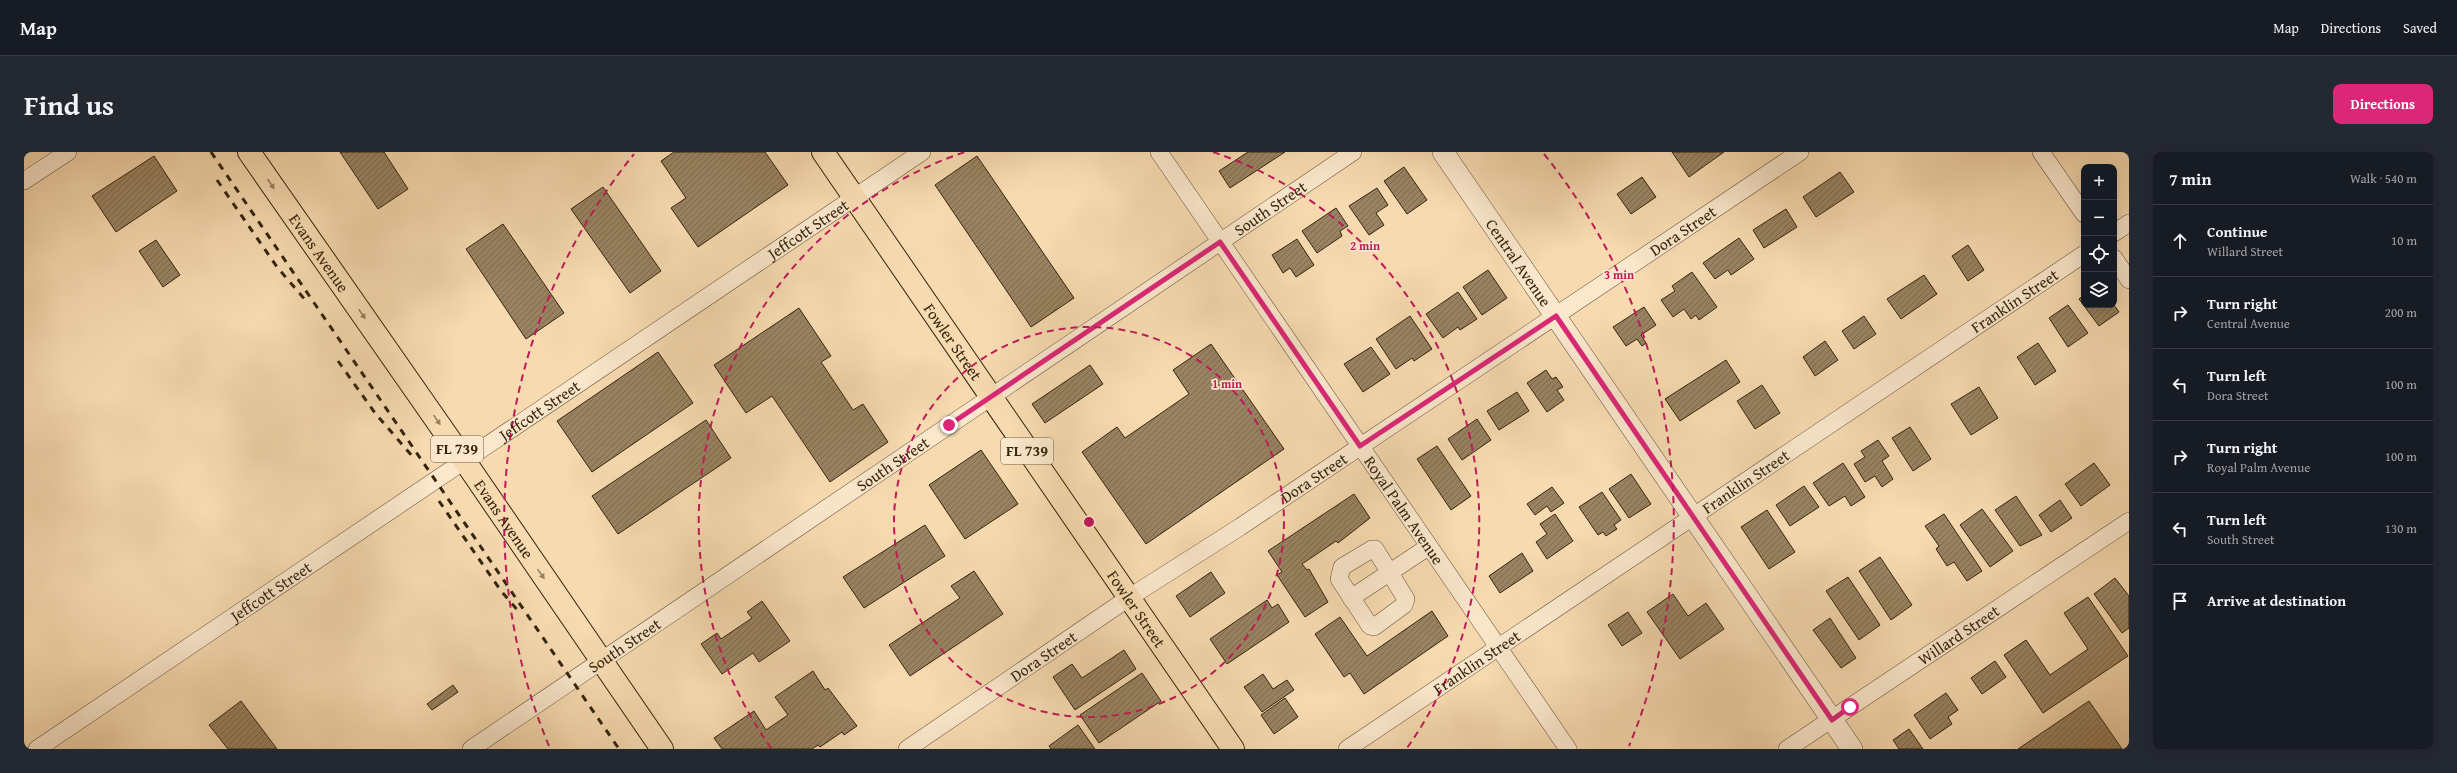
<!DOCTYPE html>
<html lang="en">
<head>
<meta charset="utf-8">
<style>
	body { margin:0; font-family:"Gentium Book Plus",serif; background:#242831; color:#f1f3f6 }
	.controls { position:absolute; right:12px; top:12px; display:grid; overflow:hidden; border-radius:8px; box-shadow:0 4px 16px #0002 }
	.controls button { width:36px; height:36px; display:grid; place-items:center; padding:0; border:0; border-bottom:1px solid #363941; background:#171b24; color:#f1f3f6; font:20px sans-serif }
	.stop { position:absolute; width:12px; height:12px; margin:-9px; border:3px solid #db2777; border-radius:50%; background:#fff }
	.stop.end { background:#db2777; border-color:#fff; box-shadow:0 1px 4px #0008 }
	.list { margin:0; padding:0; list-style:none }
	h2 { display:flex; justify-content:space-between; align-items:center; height:52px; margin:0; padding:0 16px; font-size:17px }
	h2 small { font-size:13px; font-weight:400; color:#9ea1a6 }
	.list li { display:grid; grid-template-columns:26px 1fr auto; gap:12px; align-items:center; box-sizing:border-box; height:72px; padding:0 16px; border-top:1px solid #363941 }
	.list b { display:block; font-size:15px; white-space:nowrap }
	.list p { margin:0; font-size:13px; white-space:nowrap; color:#9ea1a6 }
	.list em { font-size:13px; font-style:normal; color:#9ea1a6 }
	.icon { flex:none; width:22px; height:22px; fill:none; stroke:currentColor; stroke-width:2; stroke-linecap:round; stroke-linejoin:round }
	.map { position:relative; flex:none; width:2105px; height:597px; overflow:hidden; border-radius:8px }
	header { display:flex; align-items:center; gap:24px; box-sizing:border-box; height:56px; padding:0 20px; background:#171b24; border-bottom:1px solid #363941 }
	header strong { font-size:19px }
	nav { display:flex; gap:22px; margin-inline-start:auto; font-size:14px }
	.intro { display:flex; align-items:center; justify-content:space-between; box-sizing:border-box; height:96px; padding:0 24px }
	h1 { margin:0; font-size:28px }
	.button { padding:10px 18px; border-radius:8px; background:#db2777; color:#fff; font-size:14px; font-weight:700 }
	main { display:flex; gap:24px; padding:0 24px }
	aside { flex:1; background:#171b24; border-radius:8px; box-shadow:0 4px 16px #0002 }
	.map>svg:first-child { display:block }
</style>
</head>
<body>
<header>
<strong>Map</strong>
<nav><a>Map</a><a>Directions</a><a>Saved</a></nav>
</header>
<div class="intro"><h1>Find us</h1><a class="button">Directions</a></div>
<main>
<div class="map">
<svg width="2105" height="597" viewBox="0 0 2105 597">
	<defs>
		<pattern id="building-hatch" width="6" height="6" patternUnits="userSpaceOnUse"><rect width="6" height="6" fill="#998362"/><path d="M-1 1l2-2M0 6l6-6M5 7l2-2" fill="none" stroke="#7e6b4f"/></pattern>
	</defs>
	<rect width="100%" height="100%" fill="#f7dab0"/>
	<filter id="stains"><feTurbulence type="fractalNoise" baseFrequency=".005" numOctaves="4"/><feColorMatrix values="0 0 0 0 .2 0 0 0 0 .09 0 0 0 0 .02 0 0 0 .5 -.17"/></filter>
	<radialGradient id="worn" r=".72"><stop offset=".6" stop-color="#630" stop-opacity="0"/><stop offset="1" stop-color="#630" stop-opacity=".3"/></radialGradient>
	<!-- building -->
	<g fill="url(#building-hatch)" stroke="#34250e">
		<path d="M316 0H360L384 37 354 57Z"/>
		<path d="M650 0H741L764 33 674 95 647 56 662 46 637 9Z"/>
		<path d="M1224 0H1261L1206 36 1195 19Z"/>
		<path d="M1648 0H1700L1665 25Z"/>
		<path d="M130 4 153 39 92 80 68 44Z"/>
		<path d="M953 4 1050 146 1007 175 911 33Z"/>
		<path d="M1380 15 1403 48 1383 62 1360 29Z"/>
		<path d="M1816 20 1830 40 1792 65 1779 45Z"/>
		<path d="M1618 25 1632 45 1607 62 1593 42Z"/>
		<path d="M579 35 637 119 606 141 547 57Z"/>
		<path d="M1353 36 1364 53 1352 61 1360 73 1345 83 1325 54Z"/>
		<path d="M1312 56 1324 74 1316 79 1318 84 1293 101 1278 79Z"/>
		<path d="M1762 57 1773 75 1740 96 1729 78Z"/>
		<path d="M479 72 540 161 502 187 442 97Z"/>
		<path d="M1715 86 1730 107 1707 123 1704 118 1691 127 1679 111Z"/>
		<path d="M1273 87 1290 113 1272 125 1266 116 1259 121 1248 103Z"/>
		<path d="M132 88 156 123 139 135 115 99Z"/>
		<path d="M1944 93 1960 118 1944 129 1928 104Z"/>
		<path d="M1464 118 1483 146 1458 163 1439 135Z"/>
		<path d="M1668 120 1693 155 1675 168 1672 163 1667 167 1660 157 1649 165 1637 148 1651 139 1648 134Z"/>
		<path d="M1900 123 1913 142 1877 167 1863 147Z"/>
		<path d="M1434 140 1453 167 1436 178 1434 175 1419 186 1402 162Z"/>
		<path d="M2060 143V153H2090L2095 160 2075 174 2055 147Z"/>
		<path d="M2044 153 2064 181 2044 195 2025 166Z"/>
		<path d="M1620 155 1632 173 1617 183 1622 191 1618 194 1613 187 1602 194 1589 175Z"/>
		<path d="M775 156 807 204 797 210 829 258 839 252 864 290 806 330 748 244 722 261 690 213Z"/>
		<path d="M1386 164 1408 197 1390 209 1388 206 1372 217 1352 187Z"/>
		<path d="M1840 164 1852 182 1830 197 1818 179Z"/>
		<path d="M1801 189 1814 208 1791 224 1779 205Z"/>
		<path d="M2014 191 2032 219 2011 233 1993 205Z"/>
		<path d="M1187 192 1260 297 1122 392 1058 300 1093 275 1101 286 1165 242 1149 218Z"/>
		<path d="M1347 195 1366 222 1339 240 1320 212Z"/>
		<path d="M634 200 669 251 568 320 533 269Z"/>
		<path d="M1702 208 1716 230 1656 269 1641 247Z"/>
		<path d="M1066 213 1079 232 1021 271 1008 252Z"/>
		<path d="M1522 218 1528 227 1532 225 1539 235 1533 238 1540 248 1523 260 1503 231Z"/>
		<path d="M1738 233 1756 261 1731 277 1713 249Z"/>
		<path d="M1955 235 1974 266 1947 283 1927 252Z"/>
		<path d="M1493 240 1505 259 1475 278 1463 259Z"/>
		<path d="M1453 267 1467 288 1438 308 1424 287Z"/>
		<path d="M682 268 707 306 594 382 568 344Z"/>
		<path d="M1886 275 1907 307 1889 319 1868 286Z"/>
		<path d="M1854 288 1865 304 1858 309 1869 327 1858 335 1851 324 1841 330 1830 312 1841 305 1837 299Z"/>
		<path d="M1413 294 1447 344 1427 358 1393 307Z"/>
		<path d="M957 298 994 352 941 387 905 333Z"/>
		<path d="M1819 311 1841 345 1827 354 1821 344 1805 354 1789 331Z"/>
		<path d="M2070 311 2086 333 2057 354 2041 332Z"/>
		<path d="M1607 322 1627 352 1605 366 1585 337Z"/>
		<path d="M1780 334 1795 355 1766 374 1752 353Z"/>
		<path d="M1528 335 1540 351 1527 360 1523 354 1511 363 1503 352Z"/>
		<path d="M1578 340 1597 368 1590 373 1593 377 1582 384 1579 380 1574 383 1555 355Z"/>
		<path d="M1330 342 1346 366 1314 391 1312 389 1278 412 1283 418 1285 417 1304 450 1281 465 1253 423 1258 420 1244 399Z"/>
		<path d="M1992 344 2018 383 1996 394 1971 358Z"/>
		<path d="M2036 348 2048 366 2027 380 2015 363Z"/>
		<path d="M1958 357 1989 399 1966 415 1936 373Z"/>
		<path d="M1743 358 1771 400 1745 417 1717 375Z"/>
		<path d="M1531 362 1549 389 1523 407 1512 390 1523 382 1516 372Z"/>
		<path d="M1920 362 1958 419 1943 429 1930 410 1923 414 1912 397 1915 394 1901 374Z"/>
		<path d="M901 373 921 404 840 456 819 425Z"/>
		<path d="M1498 401 1509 419 1476 441 1465 424Z"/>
		<path d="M1856 405 1888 453 1867 468 1835 419Z"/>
		<path d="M950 419 979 462 886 524 865 493 936 446 927 434Z"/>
		<path d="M1187 420 1201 441 1166 465 1152 444Z"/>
		<path d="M1824 425 1856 473 1835 488 1802 439Z"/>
		<path d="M2091 426 2105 444V476L2098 481 2070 442Z"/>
		<path d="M1649 442 1664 464 1682 451 1700 477 1656 507 1623 460Z"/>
		<path d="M2064 445 2104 504 2019 561 1980 503 2002 488 2026 523 2064 497 2040 461Z"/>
		<path d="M1243 448 1248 456 1254 452 1265 470 1203 512 1186 487Z"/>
		<path d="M738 449 766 489 735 510 729 501 698 522 677 492 693 481 697 487 728 466 723 460Z"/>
		<path d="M1408 459 1424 484 1340 542 1326 521 1320 525 1291 482 1316 465 1343 504Z"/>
		<path d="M1604 460 1618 481 1598 494 1584 473Z"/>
		<path d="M1806 466 1832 506 1817 516 1789 478Z"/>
		<path d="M1100 498 1112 517 1051 558 1029 525 1048 512 1058 526Z"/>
		<path d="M1971 509 1982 525 1958 542 1947 526Z"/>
		<path d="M789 519 801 538 804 536 833 574 820 583 818 580 796 595 794 593 788 597H698L690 586 730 559 742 578 764 563 751 545Z"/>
		<path d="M1118 521 1137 549 1075 591 1056 563Z"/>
		<path d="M1239 522 1249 537 1263 528 1270 538 1238 560 1220 535Z"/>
		<path d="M429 533 434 540 408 558 403 552Z"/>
		<path d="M1922 541 1934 558 1924 565 1928 572 1906 587 1890 563Z"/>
		<path d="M1261 546 1274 565 1250 582 1237 563Z"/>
		<path d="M217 549 253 597H204L185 573Z"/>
		<path d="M2065 549 2098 597H1994Z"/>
		<path d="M1054 573 1071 597H1027L1025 594Z"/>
		<path d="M1885 577 1899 597H1875L1869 588Z"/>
	</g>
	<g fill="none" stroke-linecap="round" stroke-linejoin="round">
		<defs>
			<g id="minor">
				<path id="s1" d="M1135 0 1544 597"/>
				<path d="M2017 0 2060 62"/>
				<path d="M0 29 44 0"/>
				<path d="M2090 81 2105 71"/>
				<path d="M2090 106 2105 128"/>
				<path d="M1348 397H1351L1382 447 1380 453 1350 475 1346 474 1315 427 1318 415Z"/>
				<path d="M1327 446 1404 395"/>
				<path id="s2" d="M13 597 898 0"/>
				<path id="s3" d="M447 597 1329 0"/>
				<path id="s4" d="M883 597 1106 445 1216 375 1776 0"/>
				<path id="s5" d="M1323 597 2060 102"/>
				<path id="s6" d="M1763 597 2105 369"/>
			</g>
			<g id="tertiary">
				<path id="s7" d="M1419 0 1828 597"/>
			</g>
			<g id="primary">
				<path id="s8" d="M225 0 440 308 638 597"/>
				<path id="s9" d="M799 0 1209 597"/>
			</g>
		</defs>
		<!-- minor casing -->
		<use href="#minor" stroke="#655236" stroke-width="18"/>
		<!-- tertiary casing -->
		<use href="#tertiary" stroke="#655236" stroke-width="22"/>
		<!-- primary casing -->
		<use href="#primary" stroke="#34250e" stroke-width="24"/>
		<!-- minor -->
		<use href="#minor" stroke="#fae7cc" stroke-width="17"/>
		<!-- tertiary -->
		<use href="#tertiary" stroke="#fae7cc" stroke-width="21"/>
		<!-- primary -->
		<use href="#primary" stroke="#f7dab0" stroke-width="22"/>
		<!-- rail -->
		<g stroke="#34250e" stroke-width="3" stroke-dasharray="7 7" stroke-linecap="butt">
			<path d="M187 0 595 597"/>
			<path d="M193 28 253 115 283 150"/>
			<path d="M314 209 351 261 389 305"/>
			<path d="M415 349 477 439 497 462"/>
		</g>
	</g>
	<!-- one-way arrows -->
	<defs><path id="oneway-solid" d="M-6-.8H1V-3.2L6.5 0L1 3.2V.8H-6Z"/></defs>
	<g fill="#96805f">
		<use href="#oneway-solid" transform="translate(247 32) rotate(56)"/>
		<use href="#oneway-solid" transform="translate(338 162) rotate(55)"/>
		<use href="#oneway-solid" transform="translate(413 268) rotate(55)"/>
		<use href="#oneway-solid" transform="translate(517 422) rotate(55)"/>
	</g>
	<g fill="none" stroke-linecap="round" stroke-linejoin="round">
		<!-- route -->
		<path stroke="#db2777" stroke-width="5" d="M925 273 1196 90 1336 294 1532 164 1808 568 1826 555"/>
	</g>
	<!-- distance rings -->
	<g fill="none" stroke="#c2185b" stroke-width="2" stroke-dasharray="7 5">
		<circle cx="1065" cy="370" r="195"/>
		<path d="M747 596A390 390 0 0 1 941 0M1189 0A390 390 0 0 1 1383 596"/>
		<path d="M525 594A585 585 0 0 1 610 2M1520 2A585 585 0 0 1 1605 594"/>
	</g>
	<g text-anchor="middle" stroke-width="3.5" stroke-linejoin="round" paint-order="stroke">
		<!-- shield labels -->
		<g fill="#fae7cc" stroke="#6f5f47" stroke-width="1">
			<rect x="407" y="284" width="52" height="26" rx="3"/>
			<rect x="977" y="286" width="52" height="26" rx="3"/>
		</g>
		<g font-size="15" font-weight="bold" fill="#34250e">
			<text x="433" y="302">FL 739</text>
			<text x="1003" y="304">FL 739</text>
		</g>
		<!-- street labels -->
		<g font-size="16" fill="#34250e" stroke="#fae7cc">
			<text dy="6" stroke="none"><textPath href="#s3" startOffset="965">South Street</textPath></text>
			<text dy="6" stroke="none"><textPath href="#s2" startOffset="930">Jeffcott Street</textPath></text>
			<text dy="6" stroke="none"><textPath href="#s4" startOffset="933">Dora Street</textPath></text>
			<text dy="6" stroke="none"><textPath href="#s8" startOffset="123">Evans Avenue</textPath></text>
			<text dy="6" stroke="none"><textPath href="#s7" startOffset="134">Central Avenue</textPath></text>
			<text dy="6" stroke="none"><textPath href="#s5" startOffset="804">Franklin Street</textPath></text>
			<text dy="6" stroke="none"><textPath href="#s9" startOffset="230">Fowler Street</textPath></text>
			<text dy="6" stroke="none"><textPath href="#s2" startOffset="606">Jeffcott Street</textPath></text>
			<text dy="6" stroke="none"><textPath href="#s3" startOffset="509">South Street</textPath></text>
			<text dy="6" stroke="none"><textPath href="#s4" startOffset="489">Dora Street</textPath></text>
			<text dy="6" stroke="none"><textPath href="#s5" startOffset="480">Franklin Street</textPath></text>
			<text dy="6" stroke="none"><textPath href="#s1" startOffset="434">Royal Palm Avenue</textPath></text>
			<text dy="6" stroke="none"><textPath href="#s8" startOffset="447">Evans Avenue</textPath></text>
			<text dy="6" stroke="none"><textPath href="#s2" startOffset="282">Jeffcott Street</textPath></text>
			<text dy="6" stroke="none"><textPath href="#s9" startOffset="554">Fowler Street</textPath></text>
			<text dy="6" stroke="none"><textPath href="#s6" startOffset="206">Willard Street</textPath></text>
			<text dy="6" stroke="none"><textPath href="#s3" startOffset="185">South Street</textPath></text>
			<text dy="6" stroke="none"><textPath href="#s4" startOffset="165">Dora Street</textPath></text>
			<text dy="6" stroke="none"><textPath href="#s5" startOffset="156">Franklin Street</textPath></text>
		</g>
	</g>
	<circle cx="1065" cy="370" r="6" fill="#c2185b" stroke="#fae7cc" stroke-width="2"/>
	<g font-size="12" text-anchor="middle" font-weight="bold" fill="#c2185b" stroke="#fae7cc" stroke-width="3.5" stroke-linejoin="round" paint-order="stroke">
		<text x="1341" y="98">2 min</text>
		<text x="1595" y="127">3 min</text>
		<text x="1203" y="236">1 min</text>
	</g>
	<rect width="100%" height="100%" filter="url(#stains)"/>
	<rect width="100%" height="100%" fill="url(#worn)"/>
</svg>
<div class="controls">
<button>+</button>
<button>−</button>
<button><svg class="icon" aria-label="locate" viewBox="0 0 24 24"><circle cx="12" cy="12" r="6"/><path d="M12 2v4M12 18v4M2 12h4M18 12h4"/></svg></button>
<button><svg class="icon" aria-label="layers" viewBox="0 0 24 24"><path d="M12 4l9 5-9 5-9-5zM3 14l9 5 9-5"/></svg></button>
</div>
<div class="stop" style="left:1826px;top:555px"></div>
<div class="stop end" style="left:925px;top:273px"></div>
</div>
<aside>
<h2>7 min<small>Walk · 540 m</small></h2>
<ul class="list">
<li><svg class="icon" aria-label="ahead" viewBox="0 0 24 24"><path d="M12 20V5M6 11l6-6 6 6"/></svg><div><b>Continue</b><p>Willard Street</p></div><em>10 m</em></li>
<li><svg class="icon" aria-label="right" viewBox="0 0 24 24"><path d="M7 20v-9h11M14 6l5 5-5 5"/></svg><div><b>Turn right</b><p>Central Avenue</p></div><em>200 m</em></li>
<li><svg class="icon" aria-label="left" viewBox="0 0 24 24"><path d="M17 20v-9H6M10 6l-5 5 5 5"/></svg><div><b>Turn left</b><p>Dora Street</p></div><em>100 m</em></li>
<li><svg class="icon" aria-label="right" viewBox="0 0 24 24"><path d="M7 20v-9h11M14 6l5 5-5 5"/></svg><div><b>Turn right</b><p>Royal Palm Avenue</p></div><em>100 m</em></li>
<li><svg class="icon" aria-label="left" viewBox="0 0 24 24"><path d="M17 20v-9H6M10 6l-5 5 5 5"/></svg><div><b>Turn left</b><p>South Street</p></div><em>130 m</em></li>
<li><svg class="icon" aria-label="arrive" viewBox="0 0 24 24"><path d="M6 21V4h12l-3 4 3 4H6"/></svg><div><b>Arrive at destination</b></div></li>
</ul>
</aside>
</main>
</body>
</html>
